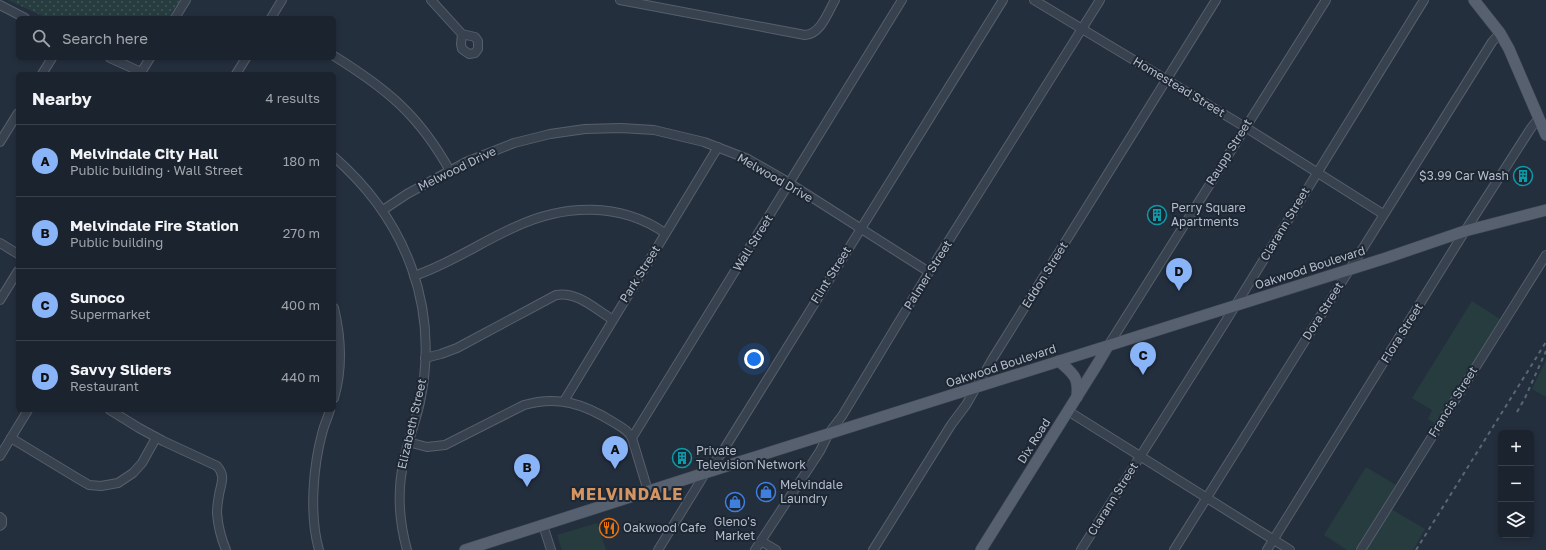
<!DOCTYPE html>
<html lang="en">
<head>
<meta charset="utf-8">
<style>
	body { margin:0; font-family:"Golos Text",sans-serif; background:#282f3a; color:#f1f3f6 }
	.controls { position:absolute; right:12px; bottom:12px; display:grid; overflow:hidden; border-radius:6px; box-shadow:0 2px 6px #0003 }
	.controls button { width:36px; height:36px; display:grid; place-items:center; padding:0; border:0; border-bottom:1px solid #39404a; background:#1b232e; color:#f1f3f6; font:20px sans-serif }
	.you { position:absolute; left:754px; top:359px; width:14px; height:14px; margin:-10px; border:3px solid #fff; border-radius:50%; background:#1a73e8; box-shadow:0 0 0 6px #1a73e833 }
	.badge { display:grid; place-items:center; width:26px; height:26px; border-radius:50%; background:#8ab4f8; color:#111; font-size:13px; font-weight:700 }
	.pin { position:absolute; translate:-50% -33px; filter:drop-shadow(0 1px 2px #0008) }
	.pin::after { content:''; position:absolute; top:21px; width:14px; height:12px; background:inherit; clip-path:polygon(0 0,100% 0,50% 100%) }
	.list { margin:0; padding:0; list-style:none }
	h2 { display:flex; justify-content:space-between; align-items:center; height:52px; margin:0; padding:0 16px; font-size:17px }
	h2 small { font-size:13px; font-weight:400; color:#a0a4aa }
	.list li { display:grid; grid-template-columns:26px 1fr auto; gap:12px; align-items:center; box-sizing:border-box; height:72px; padding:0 16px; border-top:1px solid #39404a }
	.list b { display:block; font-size:15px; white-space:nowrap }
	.list p { margin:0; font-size:13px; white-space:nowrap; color:#a0a4aa }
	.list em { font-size:13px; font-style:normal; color:#a0a4aa }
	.icon { flex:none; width:22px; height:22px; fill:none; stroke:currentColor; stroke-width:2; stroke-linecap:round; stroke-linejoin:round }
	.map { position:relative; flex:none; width:1546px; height:550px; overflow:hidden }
	.search { position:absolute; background:#1b232e; box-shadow:0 2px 6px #0003; left:16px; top:16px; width:320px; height:44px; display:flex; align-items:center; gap:10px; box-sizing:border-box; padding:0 14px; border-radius:6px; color:#a0a4aa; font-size:15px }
	.panel { position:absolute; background:#1b232e; box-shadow:0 2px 6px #0003; left:16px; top:72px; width:320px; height:340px; border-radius:6px }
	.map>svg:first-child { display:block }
</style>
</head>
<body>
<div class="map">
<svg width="1546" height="550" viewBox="0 0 1546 550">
	<defs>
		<pattern id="park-dots" width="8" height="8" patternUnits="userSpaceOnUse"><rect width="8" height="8" fill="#263c3f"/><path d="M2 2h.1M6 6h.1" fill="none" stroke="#435659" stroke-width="1.8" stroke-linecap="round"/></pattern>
	</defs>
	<rect width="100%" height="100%" fill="#242f3e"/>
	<!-- grass -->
	<g fill="#263c3f">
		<path d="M1472 301 1500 319 1435 423 1428 419 1432 410 1412 398Z"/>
		<path d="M1546 360V397L1532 389Z"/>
		<path d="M1366 467 1396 485 1355 550H1347L1324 535Z"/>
		<path d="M1391 509 1425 529 1413 550H1366Z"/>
		<path d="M597 523 606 550H562L557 535Z"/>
	</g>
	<!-- park -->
	<path fill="url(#park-dots)" d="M8 0H180L169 18H47Z"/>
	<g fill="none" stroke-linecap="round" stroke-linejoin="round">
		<defs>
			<g id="minor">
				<path d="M431 0 462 34 475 37 478 41V49L475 53 469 54 462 49 461 44 462 34"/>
				<path d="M620 0 805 35C821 34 828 12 835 0"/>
				<path d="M1034 0 1245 127 1383 214"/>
				<path d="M0 5 25 18"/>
				<path d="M175 18 186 0"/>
				<path d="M271 18 282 0"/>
				<path d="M334 56C387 89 419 115 450 171"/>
				<path d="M110 58 141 72"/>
				<path d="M42 74 52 58"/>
				<path d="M140 74 150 58"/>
				<path d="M236 74 246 58"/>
				<path d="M0 142 18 113"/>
				<path d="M334 157C406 220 440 307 420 402 416 421 408 440 404 460 397 490 399 521 407 550"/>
				<path d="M383 210 407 194 466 162 514 143 550 134 585 129 621 128 654 130 704 142 748 159 783 179 929 272"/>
				<path d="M0 243 18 254"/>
				<path d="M414 276C450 264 481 242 515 227 564 204 620 202 665 233"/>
				<path d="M0 300 18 271"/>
				<path d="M334 308C341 337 343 368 334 398"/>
				<path d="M1108 346 1326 0"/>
				<path d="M425 358 441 354 457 348 556 295C577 291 595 309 612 319"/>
				<path d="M564 401 718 147"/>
				<path d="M110 410 139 428 163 441 217 466C226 476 221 483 219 495 218 501 217 507 217 513 218 526 221 538 226 550"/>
				<path d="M1068 411 1290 550"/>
				<path d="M11 438 77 478 89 485 101 486 118 483 133 473 142 463 156 438"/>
				<path d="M408 442 427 447 445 445 524 405C558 395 584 404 613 422 621 427 628 430 632 438"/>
				<path d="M0 456 28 410"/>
				<path d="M648 491 632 438 902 0"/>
				<path d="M0 517 2 519V524L0 526"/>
				<path d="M543 525 551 550"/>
				<path d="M761 541 776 550"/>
				<path d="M319 550C309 515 313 465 323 430 325 423 328 417 330 410"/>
				<path d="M658 550 706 472 721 454 1003 0"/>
				<path d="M755 550 820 451 829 433 842 416 929 272 1100 0"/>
				<path d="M873 550 951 425 966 405 993 358 1216 0"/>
				<path d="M1081 550 1224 324 1424 0"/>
				<path d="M1174 550 1492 42 1500 33"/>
				<path d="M1267 550 1465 231 1531 128 1539 118"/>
				<path d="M1361 550 1546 255"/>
			</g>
			<g id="major">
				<path d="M1474 0 1500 33 1509 49 1546 135"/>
				<path d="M1059 361C1073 374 1079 376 1077 397"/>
				<path d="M465 550 736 463 1386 258 1465 231 1546 210"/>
				<path d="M981 550 1098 363 1108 346"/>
			</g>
		</defs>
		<!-- minor casing -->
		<use href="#minor" stroke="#565f6c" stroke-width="10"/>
		<!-- major casing -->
		<use href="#major" stroke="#414a57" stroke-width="12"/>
		<!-- minor -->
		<use href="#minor" stroke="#38414e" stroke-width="8"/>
		<!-- major -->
		<use href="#major" stroke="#56606e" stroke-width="11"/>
		<!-- rail -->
		<g stroke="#5a6575" stroke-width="2" stroke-dasharray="4 4" stroke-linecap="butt">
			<path d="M1517 412 1525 398 1546 351"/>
			<path d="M1416 550 1546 342"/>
		</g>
	</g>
	<!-- icons -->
	<defs>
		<symbol id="building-ring" viewBox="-11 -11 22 22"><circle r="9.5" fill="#1d2633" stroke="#0f9aa8" stroke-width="1.5"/><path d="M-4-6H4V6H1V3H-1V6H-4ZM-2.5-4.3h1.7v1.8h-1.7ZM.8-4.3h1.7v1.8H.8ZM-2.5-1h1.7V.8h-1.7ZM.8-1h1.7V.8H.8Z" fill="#0f9aa8"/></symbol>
		<symbol id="shop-ring" viewBox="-11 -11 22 22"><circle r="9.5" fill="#1d2633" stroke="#3f7fe0" stroke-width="1.5"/><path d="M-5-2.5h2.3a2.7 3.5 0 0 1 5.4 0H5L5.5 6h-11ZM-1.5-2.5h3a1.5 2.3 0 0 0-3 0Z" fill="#3f7fe0"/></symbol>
		<symbol id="restaurant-ring" viewBox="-11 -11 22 22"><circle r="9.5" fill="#1d2633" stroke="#e8710a" stroke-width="1.5"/><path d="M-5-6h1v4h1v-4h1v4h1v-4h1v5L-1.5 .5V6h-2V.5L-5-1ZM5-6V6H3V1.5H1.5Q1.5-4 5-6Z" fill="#e8710a"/></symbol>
	</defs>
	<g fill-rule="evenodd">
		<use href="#building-ring" x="1512" y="165" width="22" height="22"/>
		<use href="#building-ring" x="1146" y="204" width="22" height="22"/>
		<use href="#building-ring" x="671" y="447" width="22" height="22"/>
		<use href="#shop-ring" x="755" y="481" width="22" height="22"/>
		<use href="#shop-ring" x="724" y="491" width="22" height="22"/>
		<use href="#restaurant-ring" x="598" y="517" width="22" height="22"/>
	</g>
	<g text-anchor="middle" stroke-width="4" stroke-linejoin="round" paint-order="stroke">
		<!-- street labels -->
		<g font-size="12" fill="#b4bcc9" stroke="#1d2633">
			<text transform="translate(1179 87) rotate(31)" y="4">Homestead Street</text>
			<text transform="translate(1229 152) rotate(-58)" y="4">Raupp Street</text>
			<text transform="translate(457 169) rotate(-26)" y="4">Melwood Drive</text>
			<text transform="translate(775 178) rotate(30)" y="4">Melwood Drive</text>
			<text transform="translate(1285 224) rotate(-59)" y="4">Clarann Street</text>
			<text transform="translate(753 243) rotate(-58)" y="4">Wall Street</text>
			<text transform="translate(1310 268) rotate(-18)" y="4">Oakwood Boulevard</text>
			<text transform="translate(640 274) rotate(-58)" y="4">Park Street</text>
			<text transform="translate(831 275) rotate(-58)" y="4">Flint Street</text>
			<text transform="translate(928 275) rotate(-58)" y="4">Palmer Street</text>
			<text transform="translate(1045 275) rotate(-58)" y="4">Eddon Street</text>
			<text transform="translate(1323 311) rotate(-58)" y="4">Dora Street</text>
			<text transform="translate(1402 333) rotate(-58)" y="4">Flora Street</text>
			<text transform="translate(1001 366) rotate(-18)" y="4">Oakwood Boulevard</text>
			<text transform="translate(1453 402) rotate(-58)" y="4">Francis Street</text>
			<text transform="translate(412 424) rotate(-77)" y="4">Elizabeth Street</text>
			<text transform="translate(1034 441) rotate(-58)" y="4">Dix Road</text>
			<text transform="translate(1113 499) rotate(-58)" y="4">Clarann Street</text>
		</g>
		<!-- poi labels -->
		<g font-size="12" fill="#b4bcc9" stroke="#1d2633" text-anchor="start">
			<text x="1509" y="180" text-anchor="end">$3.99 Car Wash</text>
			<text x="1171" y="212">Perry Square<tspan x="1171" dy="14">Apartments</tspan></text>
			<text x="696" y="455">Private<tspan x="696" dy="14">Television Network</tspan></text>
			<text x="780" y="489">Melvindale<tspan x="780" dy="14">Laundry</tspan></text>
			<text x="735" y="526" text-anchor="middle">Gleno's<tspan x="735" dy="14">Market</tspan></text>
			<text x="623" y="532">Oakwood Cafe</text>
		</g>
		<!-- district labels -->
		<g font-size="16" font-weight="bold" letter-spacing="1" fill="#d59563" stroke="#1d2633">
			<text x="627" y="500">MELVINDALE</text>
		</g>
	</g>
</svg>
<div class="controls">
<button>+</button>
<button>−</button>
<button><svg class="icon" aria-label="layers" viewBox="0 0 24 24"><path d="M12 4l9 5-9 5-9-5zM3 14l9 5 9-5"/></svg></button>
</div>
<div class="you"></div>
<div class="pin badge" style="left:615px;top:469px">A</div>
<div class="pin badge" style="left:527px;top:487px">B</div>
<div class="pin badge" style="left:1143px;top:375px">C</div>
<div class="pin badge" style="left:1179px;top:291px">D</div>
<div class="search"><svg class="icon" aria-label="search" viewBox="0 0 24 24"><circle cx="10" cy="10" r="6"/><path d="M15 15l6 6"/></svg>Search here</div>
<section class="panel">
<h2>Nearby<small>4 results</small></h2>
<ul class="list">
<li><span class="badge">A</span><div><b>Melvindale City Hall</b><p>Public building · Wall Street</p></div><em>180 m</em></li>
<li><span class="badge">B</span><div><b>Melvindale Fire Station</b><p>Public building</p></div><em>270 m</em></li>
<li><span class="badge">C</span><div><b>Sunoco</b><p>Supermarket</p></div><em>400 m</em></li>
<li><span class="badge">D</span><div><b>Savvy Sliders</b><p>Restaurant</p></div><em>440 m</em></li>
</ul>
</section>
</div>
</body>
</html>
